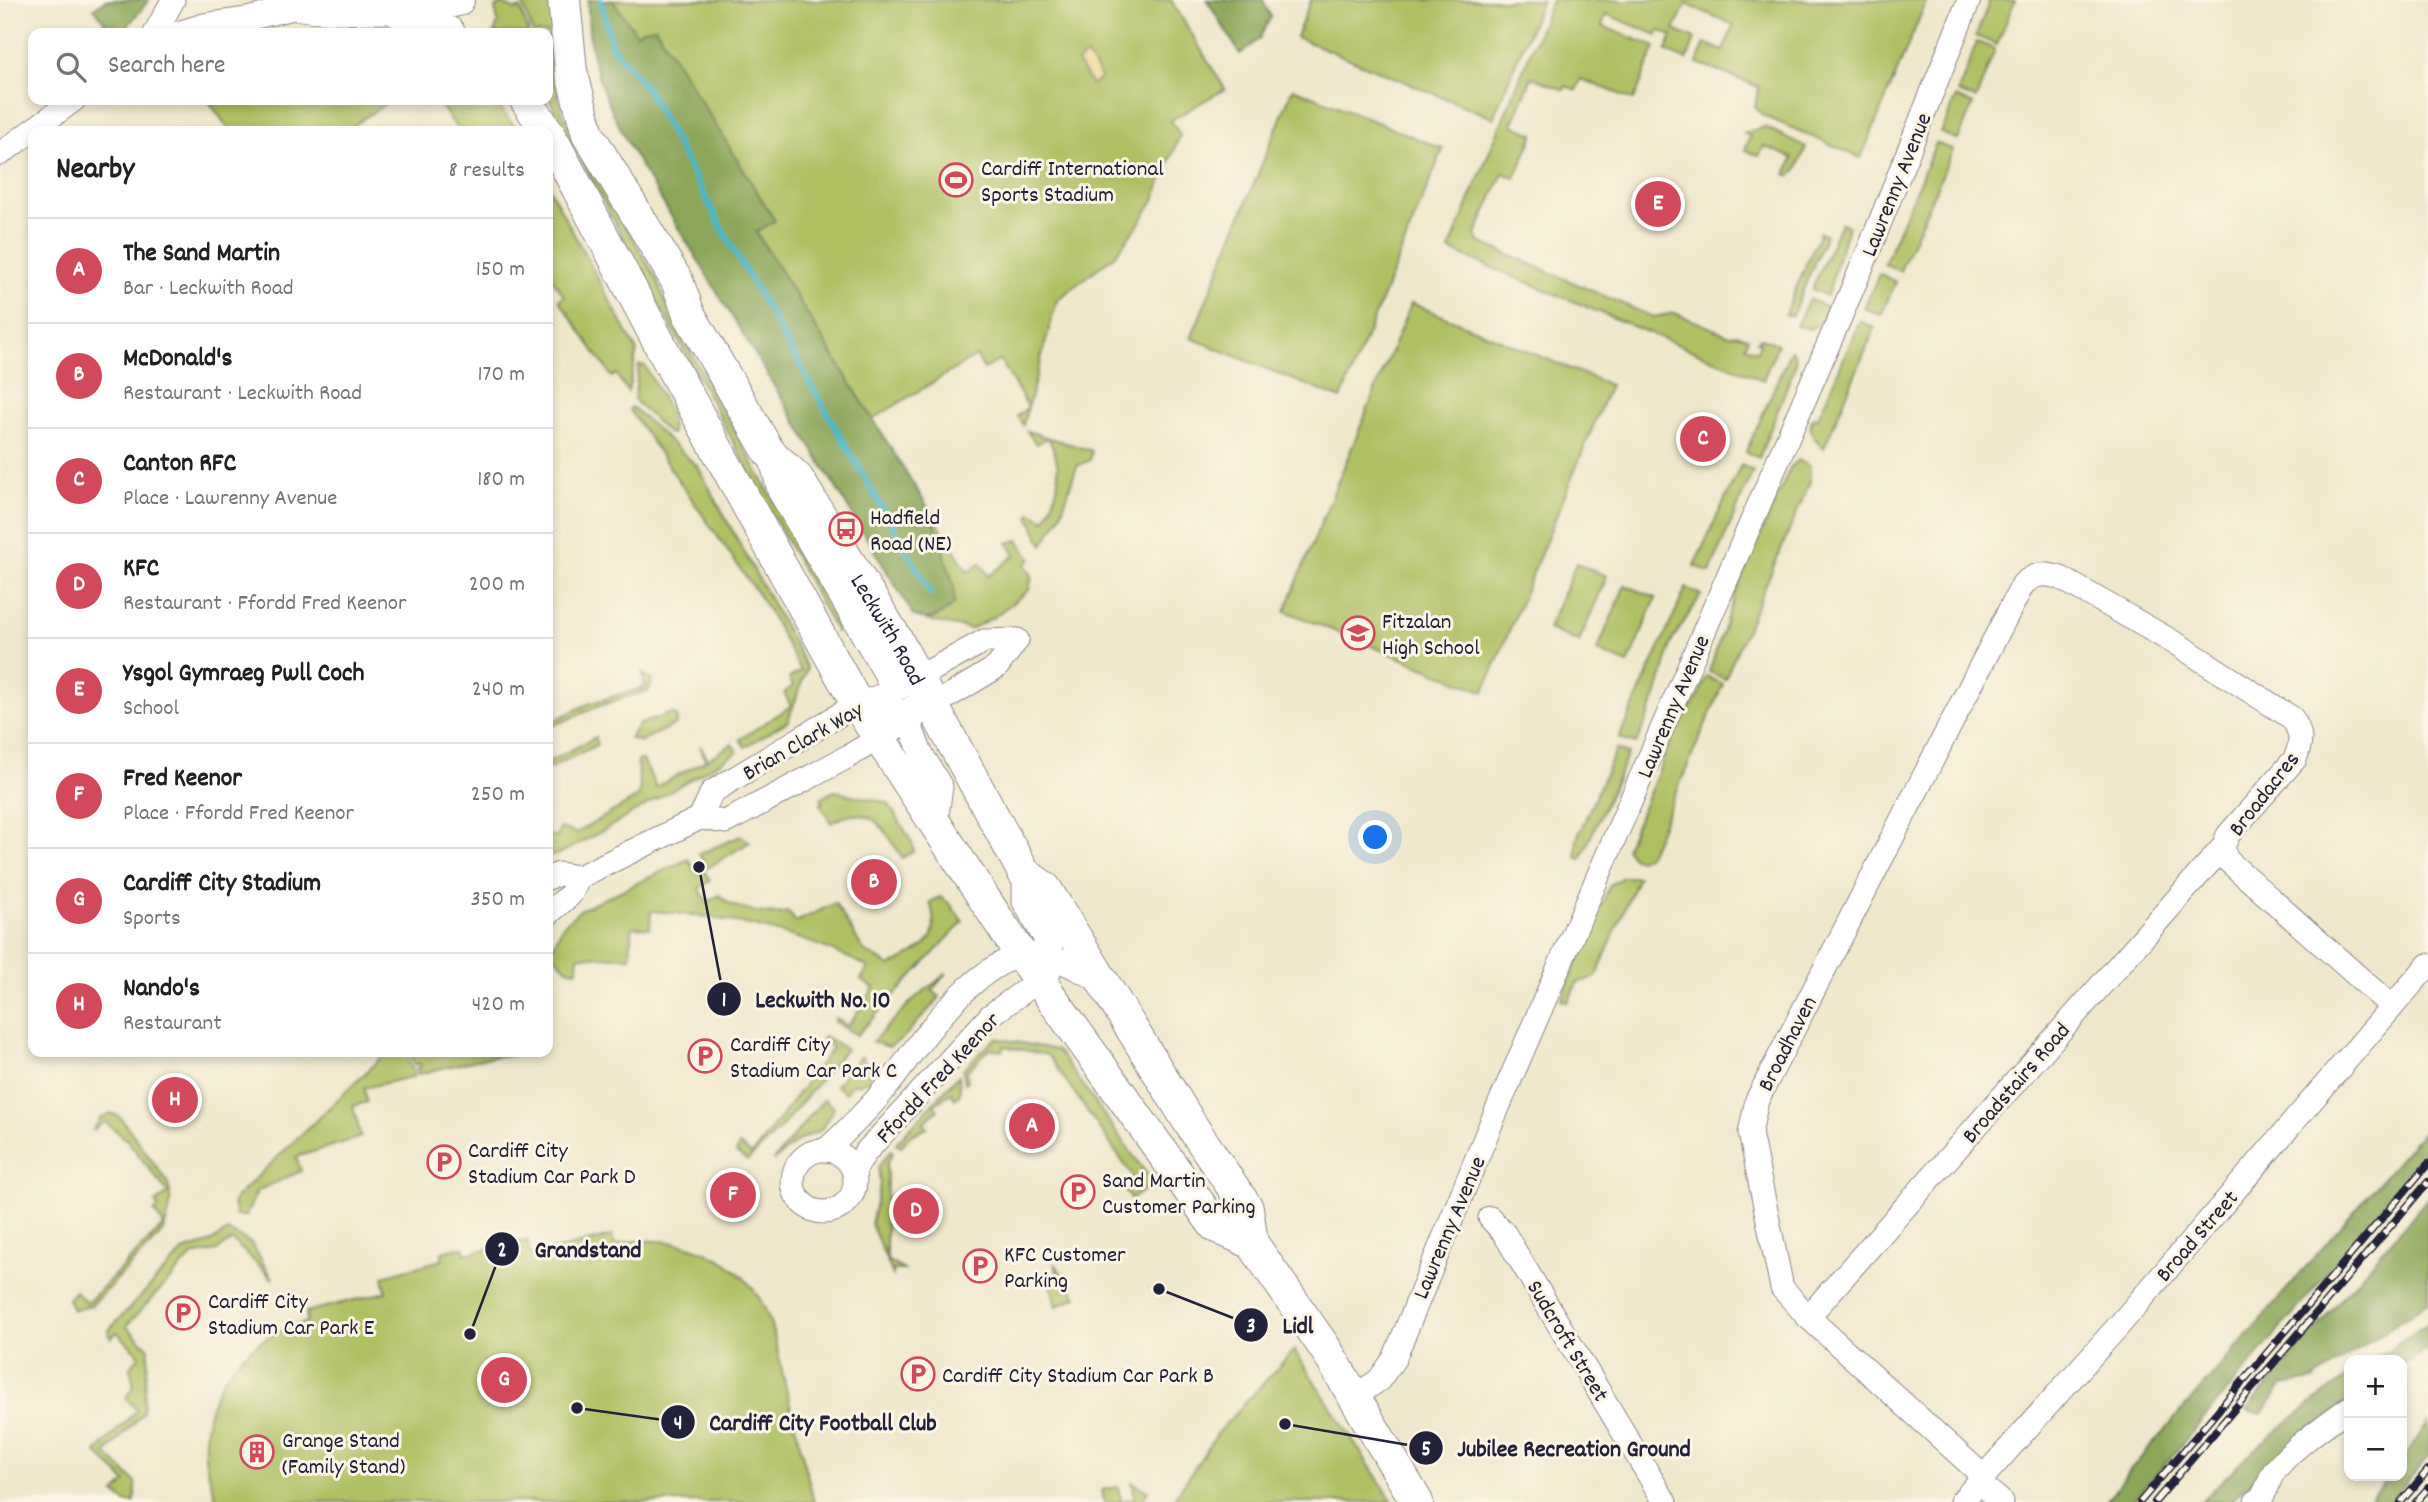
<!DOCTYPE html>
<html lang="en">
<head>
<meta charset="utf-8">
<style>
	body { margin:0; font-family:Dekko,sans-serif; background:#f6f6f6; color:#202124 }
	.controls { position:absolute; right:21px; bottom:21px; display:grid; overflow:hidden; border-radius:14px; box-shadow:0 4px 10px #0003 }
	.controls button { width:63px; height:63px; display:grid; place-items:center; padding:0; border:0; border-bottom:2px solid #e0e0e0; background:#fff; color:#202124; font:35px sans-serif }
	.you { position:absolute; left:1376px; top:838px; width:24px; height:24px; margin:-18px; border:5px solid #fff; border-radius:50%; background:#1a73e8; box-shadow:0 0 0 10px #1a73e833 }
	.badge { display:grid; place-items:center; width:46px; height:46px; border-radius:50%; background:#d1495b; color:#fff; font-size:23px; font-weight:700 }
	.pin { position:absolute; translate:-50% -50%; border:4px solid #fff; box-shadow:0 2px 7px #0006 }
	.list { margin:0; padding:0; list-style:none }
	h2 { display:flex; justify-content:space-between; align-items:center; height:91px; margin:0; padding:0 28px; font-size:30px }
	h2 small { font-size:23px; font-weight:400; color:#757577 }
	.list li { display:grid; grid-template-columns:46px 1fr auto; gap:21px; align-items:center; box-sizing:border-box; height:105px; padding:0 28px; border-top:2px solid #e0e0e0 }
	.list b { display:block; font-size:26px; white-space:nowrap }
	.list p { margin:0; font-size:23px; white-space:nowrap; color:#757577 }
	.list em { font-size:23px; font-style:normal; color:#757577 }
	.icon { flex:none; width:38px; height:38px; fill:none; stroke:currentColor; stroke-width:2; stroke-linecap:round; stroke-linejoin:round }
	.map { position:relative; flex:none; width:2428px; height:1502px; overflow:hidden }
	.search { position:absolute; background:#fff; box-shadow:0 4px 10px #0003; left:28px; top:28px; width:525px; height:77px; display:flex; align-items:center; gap:18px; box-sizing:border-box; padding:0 24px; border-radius:14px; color:#757577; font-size:26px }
	.panel { position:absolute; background:#fff; box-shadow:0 4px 10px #0003; left:28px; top:126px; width:525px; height:931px; border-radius:14px }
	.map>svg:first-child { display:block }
</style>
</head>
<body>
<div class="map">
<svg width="2428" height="1502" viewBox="0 0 2428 1502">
	<rect width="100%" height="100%" fill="#fcf5e5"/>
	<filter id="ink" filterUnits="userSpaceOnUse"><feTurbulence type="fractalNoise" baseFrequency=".0143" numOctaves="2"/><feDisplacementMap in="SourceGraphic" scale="14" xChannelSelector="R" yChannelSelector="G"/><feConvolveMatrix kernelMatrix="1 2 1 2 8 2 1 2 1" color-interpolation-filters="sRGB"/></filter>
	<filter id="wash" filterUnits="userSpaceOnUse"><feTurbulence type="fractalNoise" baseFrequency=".00686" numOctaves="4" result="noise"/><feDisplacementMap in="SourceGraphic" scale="28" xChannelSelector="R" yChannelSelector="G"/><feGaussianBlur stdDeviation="1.57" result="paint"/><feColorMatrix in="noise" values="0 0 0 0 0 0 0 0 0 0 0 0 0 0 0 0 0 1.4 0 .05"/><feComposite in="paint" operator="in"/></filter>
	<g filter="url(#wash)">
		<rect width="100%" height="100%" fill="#f0e8cc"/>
		<!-- green -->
		<g fill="#afc063" stroke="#68714f" stroke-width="2">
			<path d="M529 0H551L558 94 562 111 577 145 657 279 670 315 845 628 836 632 566 132 548 96V84L549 87 552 86 548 74V33H533L523 5Z"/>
			<path d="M612 0H1171L1225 89 1171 120 1180 135 1153 202 1136 228 1115 255 1057 300 1023 425 1017 416 1028 407 1000 360 984 369 976 356 873 419 756 232 774 221 655 27 643 29 637 35Z"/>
			<path d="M1311 0H1542L1493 118 1296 37Z"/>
			<path d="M1552 0H1927L1861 158 1762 115 1755 106 1759 87 1697 63 1705 43 1723 51 1734 25 1686 4 1674 30 1695 39 1687 60 1666 51 1672 36 1659 30 1657 35 1606 14 1602 26 1655 47 1634 100 1581 79 1576 90 1566 86 1564 90 1532 77 1512 125 1534 134 1515 178 1503 173 1476 234 1479 242 1653 317 1675 313 1728 335 1737 334 1748 338 1745 346 1757 351 1760 343 1757 342 1761 338 1778 344 1763 380 1449 250Z"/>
			<path d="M1990 0H2015L1997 45 1976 36Z"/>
			<path d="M502 4 516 10 520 8 529 33H494L498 22 495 8Z"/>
			<path d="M1977 42 1995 49 1976 99 1958 92Z"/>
			<path d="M1293 88 1443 149 1341 399 1191 338Z"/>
			<path d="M1956 97 1973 104 1958 140 1941 133Z"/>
			<path d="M208 100H391L345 131H230Z"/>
			<path d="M419 100H494L518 131H459L440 105Z"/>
			<path d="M1765 127 1806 147 1796 171 1790 176 1786 174 1793 158 1764 146 1759 156 1745 150 1750 136 1744 133Z"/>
			<path d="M1936 143 1953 150 1900 271 1884 264Z"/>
			<path d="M548 186 637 351 628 392 616 374 612 377 559 300 564 296 548 272Z"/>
			<path d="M1841 223 1848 226 1827 296 1812 289Z"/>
			<path d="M1820 232 1826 235 1792 316 1785 314Z"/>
			<path d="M1879 274 1896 282 1881 315 1864 308Z"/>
			<path d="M1809 299 1828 307 1821 322 1810 329 1796 326Z"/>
			<path d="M1411 303 1610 385 1484 692 1285 611Z"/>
			<path d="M1860 321 1875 328 1824 448C1814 439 1806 431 1813 417L1818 418Z"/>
			<path d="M1791 350 1795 355 1796 363 1759 458 1746 452Z"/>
			<path d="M639 365 645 366 671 414 672 434 668 433 634 400Z"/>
			<path d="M632 407 698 467 807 668 788 721 745 747 740 739 791 706 784 693 793 686 789 678 801 671 766 606 629 409Z"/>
			<path d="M1027 431 1092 451 1090 460 1077 466 1060 517 1043 545 1029 517 1031 513 1045 520C1060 492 1064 466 1048 438L1036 444Z"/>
			<path d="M1798 460 1810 466V482L1725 679 1709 672 1734 596 1790 468Z"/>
			<path d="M1741 465 1753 471 1710 572 1694 566Z"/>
			<path d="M932 514 968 572 980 563 989 576 1015 555 1008 543 1018 540 1031 559 1025 564 1032 576 1029 590 994 617 971 629 925 620 938 617 954 587Z"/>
			<path d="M1576 563 1607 576 1579 642 1548 629Z"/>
			<path d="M1625 585 1656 598 1628 664 1597 651Z"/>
			<path d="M1686 588 1701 595 1672 641 1656 697 1636 744 1619 738Z"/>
			<path d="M643 673 652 680 649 690 599 706 548 728V723L588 704 645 687Z"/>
			<path d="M1706 676 1723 684 1650 853 1640 860 1633 858 1626 848 1679 723 1699 695Z"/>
			<path d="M672 713 677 717 676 724 639 742 630 738 639 724Z"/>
			<path d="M596 737 597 745 548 769V762Z"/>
			<path d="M732 744 737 752 599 833 559 854 548 857V835L557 837 560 828 576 833 638 797 640 786 637 764 639 760H643L656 787 706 760 700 746 708 759Z"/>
			<path d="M1616 749 1628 754 1581 859 1576 857 1577 838Z"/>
			<path d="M834 791 888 803 912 842 914 851 902 858C884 828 870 800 831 823L820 804 823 803 821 798Z"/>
			<path d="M741 836 750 842 704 870 710 881 699 888 707 902 720 895C730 910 772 917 788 912L796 922 835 903 864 951 891 966C926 945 942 943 930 902L940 897 950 904 963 922 857 1035 835 1022V1018L848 1026 874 988 861 980 868 967C799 932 728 916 651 911L650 928 632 927 630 957 578 956 577 971 567 969 551 952 562 926 580 910 688 859 697 873 706 867 699 854Z"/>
			<path d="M1623 877H1638L1596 977 1577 983 1568 1002 1561 1000 1610 885Z"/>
			<path d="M947 973 932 990 940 997 902 1039 889 1047 872 1042 914 999Z"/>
			<path d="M824 1036 846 1049 776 1133 747 1161 736 1153 739 1145 752 1155 832 1048 822 1039Z"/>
			<path d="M996 1038 1056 1050 1060 1054 1154 1184 1131 1199 1122 1187 1134 1178 1048 1055 1004 1046 1002 1051 990 1049 967 1071 968 1081 965 1083 963 1069Z"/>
			<path d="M387 1052H405L415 1076 364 1088 367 1102 353 1106 361 1137 296 1157 301 1171 257 1191 246 1216H236L233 1204 236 1197Z"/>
			<path d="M409 1052H543L490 1057 418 1074 416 1069 421 1067 419 1063 415 1065Z"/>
			<path d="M861 1056 870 1069 869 1081 857 1085 853 1083 845 1093 836 1085Z"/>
			<path d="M959 1075 960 1094 955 1099 951 1093 934 1105 938 1110 923 1123 927 1128 911 1135 900 1147 896 1143Z"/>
			<path d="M824 1099 834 1108 821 1130 799 1140 773 1161Z"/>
			<path d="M111 1113 120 1117 167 1181C174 1199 170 1216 162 1233L91 1306 73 1310 68 1299 75 1291 87 1303 164 1225 154 1212 159 1207 155 1203 168 1193 127 1140 105 1122 92 1131 101 1118Z"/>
			<path d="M891 1150 893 1152 887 1164 886 1252 888 1261 904 1270H894L893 1275 871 1224 880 1184 878 1167Z"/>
			<path d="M228 1231 251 1243 273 1279 232 1240 217 1251 192 1256 126 1326 149 1348 143 1413 106 1453 136 1483 135 1502H125L115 1493 126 1482 96 1452 137 1410 126 1398 134 1386 130 1367 140 1356 117 1332 111 1338 108 1331 183 1251 209 1243Z"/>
			<path d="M612 1236 615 1245C676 1230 747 1255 769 1319 777 1343 781 1368 787 1392 796 1429 805 1465 814 1502H217C213 1487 206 1470 205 1455 201 1388 244 1337 307 1322L306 1312 386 1292 383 1276 442 1260V1252L463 1247 465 1254 527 1240 531 1256Z"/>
			<path d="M1055 1263 1077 1297 1056 1306 1050 1281 1054 1280 1057 1272Z"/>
			<path d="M1294 1350 1393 1502H1172L1219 1431Z"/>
			<path d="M1132 1482 1148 1491 1141 1502H1104L1102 1490 1118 1487 1121 1501 1135 1498Z"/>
		</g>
		<!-- forest -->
		<g fill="#8ba659" stroke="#56644a" stroke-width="2">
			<path d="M106 0H149L122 33H91L105 23 94 8Z"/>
			<path d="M588 0H612L637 34 643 29 655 27 775 221 756 232 932 514 954 587V605C940 615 931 622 914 616L634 155C606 100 586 64 588 0Z"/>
			<path d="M1207 0H1263L1271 17 1259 39 1240 54Z"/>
			<path d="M2428 1126V1155L2133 1502H2106L2132 1468Z"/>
			<path d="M2428 1198V1302L2313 1380 2283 1385 2261 1414 2246 1410Z"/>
			<path d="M2428 1323V1349L2402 1366V1360H2373Z"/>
			<path d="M2349 1376V1400L2277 1457 2230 1502H2201C2245 1454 2296 1414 2349 1376Z"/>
			<path d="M2428 1423V1457L2390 1502H2368L2391 1476H2402V1460Z"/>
		</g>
		<!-- sand -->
		<path fill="#eeda9e" stroke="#887e6c" stroke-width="2" d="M1087 55 1101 78 1092 85 1077 62Z"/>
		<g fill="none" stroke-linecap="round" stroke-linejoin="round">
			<!-- stream -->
			<path stroke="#4ab7c5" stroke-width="6" d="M601 0 612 47 647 89 736 254 931 593"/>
		</g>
	</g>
	<g filter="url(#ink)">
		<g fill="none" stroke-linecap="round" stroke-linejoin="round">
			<defs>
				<g id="minor">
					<path d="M155 33 173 0"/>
					<path d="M178 33 204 25 247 19 302 6"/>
					<path d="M0 154 74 100"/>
					<path d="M769 452 779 491 886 675C895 698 892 715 881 737"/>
					<path d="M912 707 911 727 920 751 941 787 936 821"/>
					<path d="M700 818 712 792 857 704 892 692 984 641 1017 640"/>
					<path d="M548 878 559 874 579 877 700 818 725 822 739 815 849 756 997 667 1017 640"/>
					<path d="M548 914 571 894 579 877"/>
					<circle cx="824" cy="1181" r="31"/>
					<path d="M826 1150C852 1126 879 1099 899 1071 926 1032 985 951 1038 954 1054 955 1086 974 1102 981"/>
					<path d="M854 1171 865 1153 991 1015 1049 973 1051 949 1024 902V873"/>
					<path d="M1490 1218 1504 1233 1665 1502"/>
					<path d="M1808 1317 2223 847"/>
					<path d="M1354 1397 1379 1380 1394 1359 1490 1126 1864 262 1969 0"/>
					<path d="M1983 1476 1808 1317 1782 1288 1750 1133 1757 1100 2023 584C2036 573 2044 573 2061 578L2180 646 2292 718C2302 733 2302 742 2295 759L2228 835 2223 847 2226 859 2392 1007"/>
					<path d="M1978 1482 2002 1502"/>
					<path d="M1961 1502 2121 1323 2428 965"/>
					<path d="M2256 1502C2268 1495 2267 1479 2276 1469 2296 1445 2324 1426 2349 1408"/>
				</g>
				<g id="secondary">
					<path d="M279 0C322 12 414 9 458 0"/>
					<path id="s1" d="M564 0 571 71 588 134 677 281 689 314 769 452 797 478 895 637 1024 873 1045 888 1191 1125 1247 1208 1252 1243 1325 1348 1417 1502"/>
					<path d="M398 11 449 33"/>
					<path d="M526 100 547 131"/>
					<path d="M548 132 674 371 857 704 1021 955 1215 1226 1252 1243"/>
				</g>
			</defs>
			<!-- minor casing -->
			<use href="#minor" stroke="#898584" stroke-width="25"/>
			<!-- secondary casing -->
			<use href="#secondary" stroke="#898584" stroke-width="34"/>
			<!-- minor -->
			<use href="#minor" stroke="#fff" stroke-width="23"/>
			<!-- secondary -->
			<use href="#secondary" stroke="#fff" stroke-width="32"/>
			<defs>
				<g id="rail">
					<path d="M2140 1502 2428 1164"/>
					<path d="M2155 1502 2428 1182"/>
					<path d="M2401 1502 2428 1470"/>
					<path d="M2416 1502 2428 1488"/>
				</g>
			</defs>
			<!-- rail casing -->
			<use href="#rail" stroke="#22223b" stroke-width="8"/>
			<!-- rail -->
			<use href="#rail" stroke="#fcf5e5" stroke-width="5" stroke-dasharray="16" stroke-linecap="butt"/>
		</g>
	</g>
	<!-- icons -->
	<defs>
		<symbol id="stadium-ring" viewBox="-11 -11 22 22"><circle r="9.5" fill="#fcf5e5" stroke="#d1495b" stroke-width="1.5"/><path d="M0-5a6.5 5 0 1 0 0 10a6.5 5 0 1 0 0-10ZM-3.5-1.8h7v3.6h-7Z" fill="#d1495b"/></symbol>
		<symbol id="bus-ring" viewBox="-11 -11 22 22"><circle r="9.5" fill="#fcf5e5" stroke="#d1495b" stroke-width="1.5"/><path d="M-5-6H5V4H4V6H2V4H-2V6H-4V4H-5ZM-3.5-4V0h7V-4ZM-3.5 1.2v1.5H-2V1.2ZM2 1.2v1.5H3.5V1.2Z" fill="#d1495b"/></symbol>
		<symbol id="school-ring" viewBox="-11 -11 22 22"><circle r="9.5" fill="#fcf5e5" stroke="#d1495b" stroke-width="1.5"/><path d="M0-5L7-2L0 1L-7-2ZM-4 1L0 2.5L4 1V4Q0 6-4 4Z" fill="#d1495b"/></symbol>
		<symbol id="parking-ring" viewBox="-11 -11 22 22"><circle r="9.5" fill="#fcf5e5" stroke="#d1495b" stroke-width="1.5"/><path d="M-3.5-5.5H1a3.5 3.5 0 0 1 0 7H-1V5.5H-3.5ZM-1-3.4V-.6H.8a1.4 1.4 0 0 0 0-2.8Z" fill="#d1495b"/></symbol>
		<symbol id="building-ring" viewBox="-11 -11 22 22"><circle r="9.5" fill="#fcf5e5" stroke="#d1495b" stroke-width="1.5"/><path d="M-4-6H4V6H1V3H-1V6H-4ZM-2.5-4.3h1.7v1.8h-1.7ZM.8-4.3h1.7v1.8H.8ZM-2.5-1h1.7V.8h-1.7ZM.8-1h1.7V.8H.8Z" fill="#d1495b"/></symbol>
	</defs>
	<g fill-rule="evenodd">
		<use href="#stadium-ring" x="937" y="161" width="38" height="38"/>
		<use href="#bus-ring" x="827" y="510" width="38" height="38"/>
		<use href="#school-ring" x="1339" y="614" width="38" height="38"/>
		<use href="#parking-ring" x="686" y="1037" width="38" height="38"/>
		<use href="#parking-ring" x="425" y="1143" width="38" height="38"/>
		<use href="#parking-ring" x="1059" y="1173" width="38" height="38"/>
		<use href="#parking-ring" x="961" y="1247" width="38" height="38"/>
		<use href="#parking-ring" x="164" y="1294" width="38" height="38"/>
		<use href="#parking-ring" x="899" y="1355" width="38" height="38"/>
		<use href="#building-ring" x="238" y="1433" width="38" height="38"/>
	</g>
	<g text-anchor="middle" stroke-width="6" stroke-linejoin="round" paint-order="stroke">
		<!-- poi labels -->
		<g font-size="23" fill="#22223b" stroke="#fcf5e5" text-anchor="start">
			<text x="981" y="175">Cardiff International<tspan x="981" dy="26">Sports Stadium</tspan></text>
			<text x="870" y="524">Hadfield<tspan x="870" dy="26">Road (NE)</tspan></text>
			<text x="1382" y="628">Fitzalan<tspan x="1382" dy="26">High School</tspan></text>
			<text x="730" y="1051">Cardiff City<tspan x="730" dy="26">Stadium Car Park C</tspan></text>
			<text x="468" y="1157">Cardiff City<tspan x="468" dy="26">Stadium Car Park D</tspan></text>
			<text x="1102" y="1187">Sand Martin<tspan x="1102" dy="26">Customer Parking</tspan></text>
			<text x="1004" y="1261">KFC Customer<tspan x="1004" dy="26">Parking</tspan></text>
			<text x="208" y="1308">Cardiff City<tspan x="208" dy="26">Stadium Car Park E</tspan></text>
			<text x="942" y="1382">Cardiff City Stadium Car Park B</text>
			<text x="282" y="1447">Grange Stand<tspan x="282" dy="26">(Family Stand)</tspan></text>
		</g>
		<!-- street labels -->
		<g font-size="23" fill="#22223b" stroke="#fcf5e5">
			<text transform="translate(1895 184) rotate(-68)" y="8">Lawrenny Avenue</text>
			<text dy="8" stroke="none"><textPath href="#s1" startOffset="718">Leckwith Road</textPath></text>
			<text transform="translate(1672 706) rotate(-67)" y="8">Lawrenny Avenue</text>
			<text transform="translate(802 740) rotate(-30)" y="8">Brian Clark Way</text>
			<text transform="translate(2263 793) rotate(-52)" y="8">Broadacres</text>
			<text transform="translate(1786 1043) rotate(-63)" y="8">Broadhaven</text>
			<text transform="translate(937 1077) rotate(-47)" y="8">Ffordd Fred Keenor</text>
			<text transform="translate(2015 1082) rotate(-49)" y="8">Broadstairs Road</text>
			<text transform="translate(1448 1227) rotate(-67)" y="8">Lawrenny Avenue</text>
			<text transform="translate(2196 1235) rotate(-49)" y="8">Broad Street</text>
			<text transform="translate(1569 1340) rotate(59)" y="8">Sudcroft Street</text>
		</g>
	</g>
	<!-- callouts -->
	<path fill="none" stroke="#22223b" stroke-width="2.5" d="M699 867L724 999M470 1334L502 1249M1159 1289L1251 1325M577 1408L678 1422M1285 1424L1426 1448"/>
	<g fill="#22223b" stroke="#fcf5e5" stroke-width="2.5">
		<circle cx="699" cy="867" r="7"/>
		<circle cx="470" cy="1334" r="7"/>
		<circle cx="1159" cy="1289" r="7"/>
		<circle cx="577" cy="1408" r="7"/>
		<circle cx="1285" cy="1424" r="7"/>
		<circle cx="724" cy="999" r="18"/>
		<circle cx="502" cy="1249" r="18"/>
		<circle cx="1251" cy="1325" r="18"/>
		<circle cx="678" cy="1422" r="18"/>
		<circle cx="1426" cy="1448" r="18"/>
	</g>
	<g font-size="21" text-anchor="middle" font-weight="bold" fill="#fff">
		<text x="724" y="1006">1</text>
		<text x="502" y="1256">2</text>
		<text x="1251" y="1332">3</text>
		<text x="678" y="1429">4</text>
		<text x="1426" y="1455">5</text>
	</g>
	<g font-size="24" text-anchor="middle" font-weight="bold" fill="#22223b" stroke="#fcf5e5" stroke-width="6" stroke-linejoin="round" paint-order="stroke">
		<text x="823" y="1007">Leckwith No. 10</text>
		<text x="588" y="1257">Grandstand</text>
		<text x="1298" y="1333">Lidl</text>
		<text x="823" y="1430">Cardiff City Football Club</text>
		<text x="1574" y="1456">Jubilee Recreation Ground</text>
	</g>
</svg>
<div class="controls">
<button>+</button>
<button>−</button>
</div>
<div class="you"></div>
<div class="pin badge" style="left:1032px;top:1126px">A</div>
<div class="pin badge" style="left:874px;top:882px">B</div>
<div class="pin badge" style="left:1703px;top:439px">C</div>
<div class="pin badge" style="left:916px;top:1211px">D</div>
<div class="pin badge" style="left:1658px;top:204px">E</div>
<div class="pin badge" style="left:733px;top:1195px">F</div>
<div class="pin badge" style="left:504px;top:1380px">G</div>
<div class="pin badge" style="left:175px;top:1100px">H</div>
<div class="search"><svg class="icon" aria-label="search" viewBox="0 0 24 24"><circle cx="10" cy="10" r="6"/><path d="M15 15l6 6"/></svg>Search here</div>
<section class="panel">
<h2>Nearby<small>8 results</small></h2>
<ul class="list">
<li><span class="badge">A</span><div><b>The Sand Martin</b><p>Bar · Leckwith Road</p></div><em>150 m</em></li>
<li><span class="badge">B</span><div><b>McDonald's</b><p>Restaurant · Leckwith Road</p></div><em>170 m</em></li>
<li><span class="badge">C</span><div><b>Canton RFC</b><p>Place · Lawrenny Avenue</p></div><em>180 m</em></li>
<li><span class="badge">D</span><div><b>KFC</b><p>Restaurant · Ffordd Fred Keenor</p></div><em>200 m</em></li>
<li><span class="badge">E</span><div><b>Ysgol Gymraeg Pwll Coch</b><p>School</p></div><em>240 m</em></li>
<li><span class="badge">F</span><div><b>Fred Keenor</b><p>Place · Ffordd Fred Keenor</p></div><em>250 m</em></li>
<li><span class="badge">G</span><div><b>Cardiff City Stadium</b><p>Sports</p></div><em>350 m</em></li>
<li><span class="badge">H</span><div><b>Nando's</b><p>Restaurant</p></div><em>420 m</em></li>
</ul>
</section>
</div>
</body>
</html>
